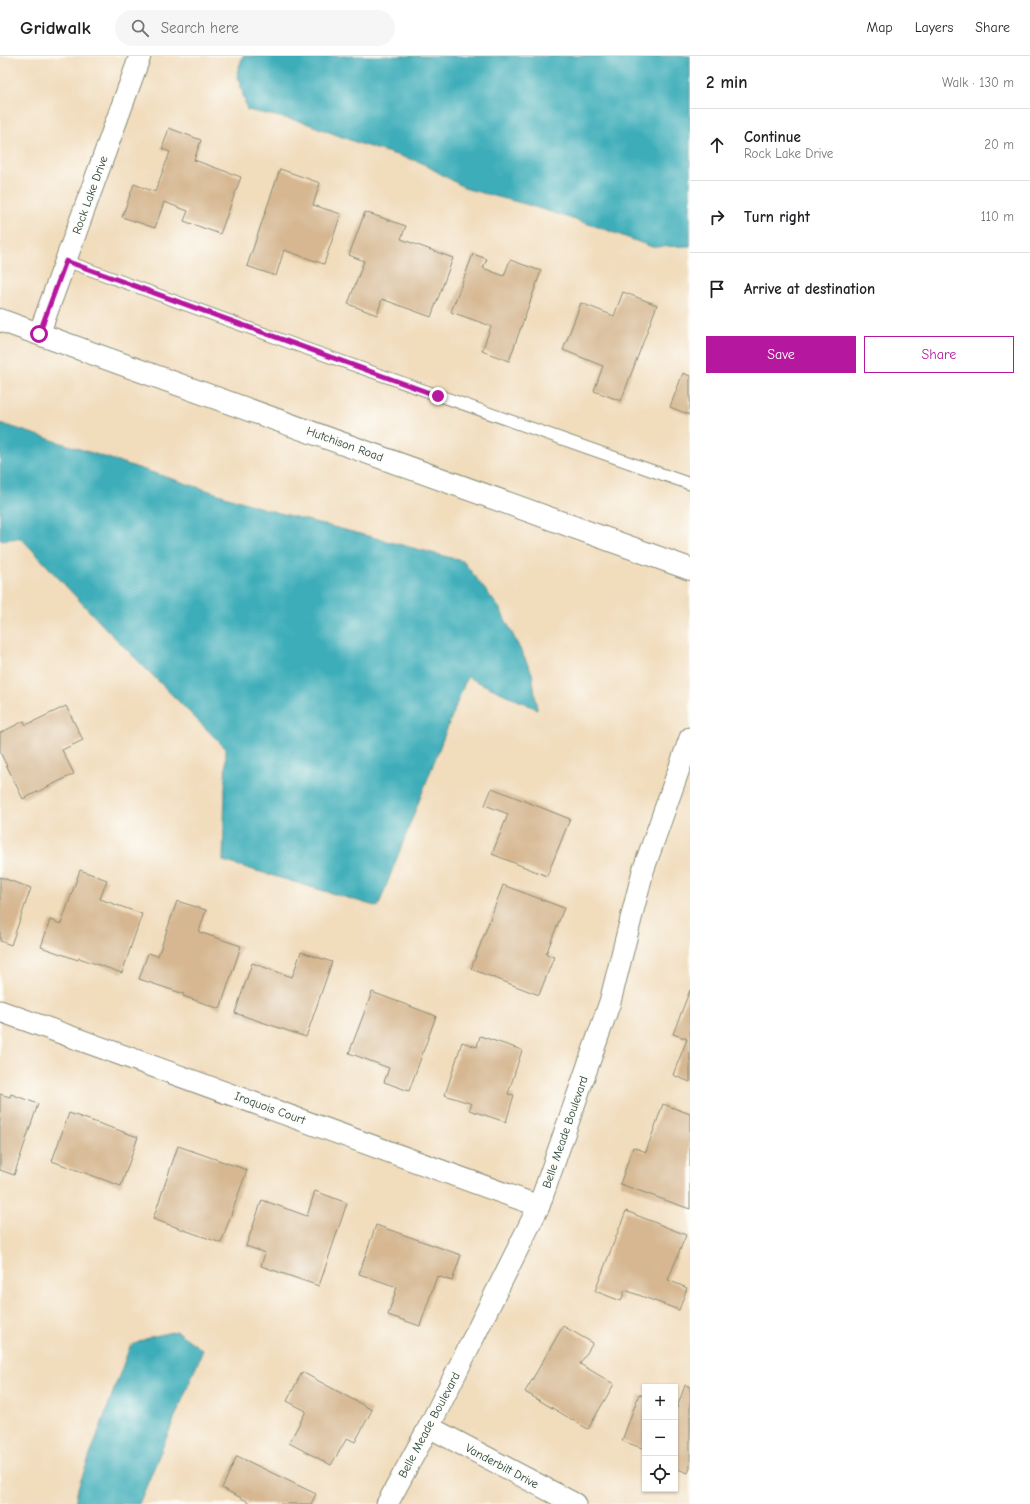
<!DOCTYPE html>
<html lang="en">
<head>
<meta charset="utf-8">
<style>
	body { margin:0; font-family:"Comic Neue",sans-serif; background:#f6f6f6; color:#202124 }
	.controls { position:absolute; right:12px; bottom:12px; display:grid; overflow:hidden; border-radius:0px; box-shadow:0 1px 3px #0004 }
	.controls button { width:36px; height:36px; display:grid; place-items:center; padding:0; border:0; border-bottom:1px solid #e0e0e0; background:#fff; color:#202124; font:20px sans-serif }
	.stop { position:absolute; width:12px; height:12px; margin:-9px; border:3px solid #b5179e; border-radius:50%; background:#fff }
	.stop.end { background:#b5179e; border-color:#fff; box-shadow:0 1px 4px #0008 }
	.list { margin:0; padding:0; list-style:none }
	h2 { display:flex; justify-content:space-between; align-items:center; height:52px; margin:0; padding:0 16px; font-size:17px }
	h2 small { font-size:13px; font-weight:400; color:#757577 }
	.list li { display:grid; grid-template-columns:26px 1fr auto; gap:12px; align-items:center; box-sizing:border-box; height:72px; padding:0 16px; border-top:1px solid #e0e0e0 }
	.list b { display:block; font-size:15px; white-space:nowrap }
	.list p { margin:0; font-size:13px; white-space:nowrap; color:#757577 }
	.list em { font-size:13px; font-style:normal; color:#757577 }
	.actions { display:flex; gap:8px; padding:12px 16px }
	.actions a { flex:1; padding:9px 0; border:1px solid #b5179e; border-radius:0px; text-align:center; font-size:14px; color:#b5179e }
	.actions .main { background:#b5179e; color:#fff }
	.icon { flex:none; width:22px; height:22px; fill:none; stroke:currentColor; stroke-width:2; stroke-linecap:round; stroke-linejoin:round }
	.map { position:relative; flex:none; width:690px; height:1448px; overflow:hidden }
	header { display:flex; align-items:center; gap:24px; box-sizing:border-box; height:56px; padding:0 20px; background:#fff; border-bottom:1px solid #e0e0e0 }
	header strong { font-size:19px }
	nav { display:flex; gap:22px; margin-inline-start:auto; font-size:14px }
	.search { width:280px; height:36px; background:#f6f6f6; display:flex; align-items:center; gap:10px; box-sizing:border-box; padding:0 14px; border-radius:22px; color:#757577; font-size:15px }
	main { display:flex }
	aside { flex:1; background:#fff }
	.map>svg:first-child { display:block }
</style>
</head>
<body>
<header>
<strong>Gridwalk</strong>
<div class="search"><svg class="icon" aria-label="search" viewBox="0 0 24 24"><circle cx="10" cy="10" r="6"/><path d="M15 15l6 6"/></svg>Search here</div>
<nav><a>Map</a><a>Layers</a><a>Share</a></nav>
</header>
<main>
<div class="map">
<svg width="690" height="1448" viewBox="0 0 690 1448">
	<rect width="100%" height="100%" fill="#fdfcf7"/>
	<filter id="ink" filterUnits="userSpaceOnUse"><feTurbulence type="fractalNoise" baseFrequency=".025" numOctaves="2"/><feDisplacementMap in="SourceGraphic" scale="8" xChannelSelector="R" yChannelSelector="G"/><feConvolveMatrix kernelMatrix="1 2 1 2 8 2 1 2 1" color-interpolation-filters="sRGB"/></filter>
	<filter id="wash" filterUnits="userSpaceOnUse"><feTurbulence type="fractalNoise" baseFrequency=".012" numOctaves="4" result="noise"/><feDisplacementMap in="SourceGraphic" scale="16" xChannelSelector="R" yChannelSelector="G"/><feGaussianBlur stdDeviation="0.9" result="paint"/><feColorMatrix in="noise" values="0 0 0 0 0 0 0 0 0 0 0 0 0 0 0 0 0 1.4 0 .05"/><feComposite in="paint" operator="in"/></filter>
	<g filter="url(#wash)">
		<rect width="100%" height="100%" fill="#f1dcbc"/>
		<!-- water -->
		<g fill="#3dadb9" stroke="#2e7576">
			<path d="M243 0H690V190L652 191 604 173 525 148 467 133 420 106 363 89 303 66 247 54 237 16Z"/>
			<path d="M0 367 265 453 463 505 500 553 532 617 537 653 467 621 378 851 223 805 226 693 106 573 21 482 0 484Z"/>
			<path d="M176 1275 203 1294 139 1448H75L78 1432 130 1290 150 1281Z"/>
		</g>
		<g id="blocks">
			<!-- building -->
			<g fill="#d6b791">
				<path d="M169 72 201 84 194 104 241 121 220 178 184 165 188 155 164 146 155 172 122 161 134 128 155 136 170 96 162 93Z"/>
				<path d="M280 113 320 127 313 149 341 158 324 208 284 194 276 220 247 210Z"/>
				<path d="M365 156 406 170 401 183 453 202 431 261 382 243 377 259 348 248 364 205 349 199Z"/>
				<path d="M473 198 487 203 483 212 504 220 510 204 541 215 509 305 482 295 491 270 451 256Z"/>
				<path d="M623 236 657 249 621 345 594 335 603 310 563 294 581 247 614 260Z"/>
				<path d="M683 317 690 320V359L670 351Z"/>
				<path d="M66 650 83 684 62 694 74 718 23 743 0 696V677L24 665 26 669Z"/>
				<path d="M492 732 570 763 547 820 492 798 508 758 485 749Z"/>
				<path d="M80 814 107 824 100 843 142 858 122 917 79 902 78 904 41 891 50 864 61 868Z"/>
				<path d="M0 821 31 832 11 889 0 885Z"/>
				<path d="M503 829 564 852 546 898 554 901 539 939 471 913Z"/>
				<path d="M177 845 206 854 199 876 241 890 220 953 183 940 184 938 139 923 148 897 158 900Z"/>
				<path d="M301 896 332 906 306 981 235 957 252 907 292 921Z"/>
				<path d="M690 934V1026L673 1019 687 983 673 978Z"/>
				<path d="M372 936 436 960 409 1035 384 1026 389 1012 349 997Z"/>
				<path d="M480 980 522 994 508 1038 514 1039 506 1066 469 1054 472 1048 445 1039 462 986 477 991Z"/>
				<path d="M0 1038 10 1041 11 1038 38 1048 14 1119 0 1114Z"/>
				<path d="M663 1048 690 1058V1153L620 1128 633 1091 646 1096Z"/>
				<path d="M69 1057 138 1081 121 1130 52 1105Z"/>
				<path d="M178 1090 247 1114 221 1187 153 1163Z"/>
				<path d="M315 1135 347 1147 319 1230 261 1210 265 1197 246 1190 262 1144 307 1160Z"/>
				<path d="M626 1155 686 1179 668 1224 687 1232 679 1254 625 1234 621 1245 595 1235Z"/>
				<path d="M376 1169 461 1199 452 1225 437 1220 420 1270 388 1259 397 1231 359 1218Z"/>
				<path d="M563 1270 593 1287 580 1308 614 1328 588 1373 525 1336Z"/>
				<path d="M302 1316 372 1354 355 1386 347 1382 331 1409 289 1387 306 1355 287 1345Z"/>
				<path d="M685 1329 690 1331V1412L688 1417 675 1412V1351L677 1352Z"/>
				<path d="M639 1338 645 1341V1393L622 1385Z"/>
				<path d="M237 1400 316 1438 311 1448H253L222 1432Z"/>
			</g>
		</g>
	</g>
	<g filter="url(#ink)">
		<use href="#blocks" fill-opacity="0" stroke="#888c78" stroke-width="1"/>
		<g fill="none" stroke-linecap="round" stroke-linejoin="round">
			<defs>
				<path id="lane" d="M66 205 293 288 690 428"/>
				<g id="street">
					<path d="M39 278 140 0"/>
					<path d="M0 955 539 1150"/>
					<path d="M429 1371 575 1448"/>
					<path d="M387 1448 429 1371 539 1150 610 946 643 815 690 682"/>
				</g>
				<path id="secondary" d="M0 264 690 513"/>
			</defs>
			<!-- lane casing -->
			<use href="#lane" stroke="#888c78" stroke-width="13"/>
			<!-- street casing -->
			<use href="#street" stroke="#888c78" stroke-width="23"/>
			<!-- secondary casing -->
			<use href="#secondary" stroke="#888c78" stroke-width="24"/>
			<!-- lane -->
			<use href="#lane" stroke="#fff" stroke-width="11"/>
			<!-- street -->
			<use href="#street" stroke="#fff" stroke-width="21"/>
			<!-- secondary -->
			<use href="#secondary" stroke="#fff" stroke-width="22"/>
		</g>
	</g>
	<g fill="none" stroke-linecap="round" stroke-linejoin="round" filter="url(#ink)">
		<!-- route -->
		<path stroke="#b5179e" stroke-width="5" d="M39 278 66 205 438 340"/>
	</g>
	<g text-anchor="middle" stroke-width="3" stroke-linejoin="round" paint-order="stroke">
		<!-- street labels -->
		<g font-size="12" fill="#1f3d34" stroke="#fdfcf7">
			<text transform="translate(90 139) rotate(-70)" y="4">Rock Lake Drive</text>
			<text transform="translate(345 388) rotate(20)" y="4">Hutchison Road</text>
			<text transform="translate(270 1052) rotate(20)" y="4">Iroquois Court</text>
			<text transform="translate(565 1076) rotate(-71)" y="4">Belle Meade Boulevard</text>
			<text transform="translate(429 1369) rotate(-62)" y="4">Belle Meade Boulevard</text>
			<text transform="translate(502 1410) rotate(28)" y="4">Vanderbilt Drive</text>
		</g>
	</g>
</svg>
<div class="controls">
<button>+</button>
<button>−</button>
<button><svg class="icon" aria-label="locate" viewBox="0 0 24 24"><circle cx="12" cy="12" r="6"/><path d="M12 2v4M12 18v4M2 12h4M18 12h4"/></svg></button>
</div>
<div class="stop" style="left:39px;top:278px"></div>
<div class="stop end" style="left:438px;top:340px"></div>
</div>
<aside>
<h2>2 min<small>Walk · 130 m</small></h2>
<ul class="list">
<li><svg class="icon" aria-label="ahead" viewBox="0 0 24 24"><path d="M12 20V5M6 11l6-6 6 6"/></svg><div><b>Continue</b><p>Rock Lake Drive</p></div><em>20 m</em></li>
<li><svg class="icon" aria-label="right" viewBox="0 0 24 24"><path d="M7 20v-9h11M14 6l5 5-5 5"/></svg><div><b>Turn right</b></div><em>110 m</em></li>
<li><svg class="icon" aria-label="arrive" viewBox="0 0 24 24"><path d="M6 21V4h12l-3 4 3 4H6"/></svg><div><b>Arrive at destination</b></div></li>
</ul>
<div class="actions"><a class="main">Save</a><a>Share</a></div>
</aside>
</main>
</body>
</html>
